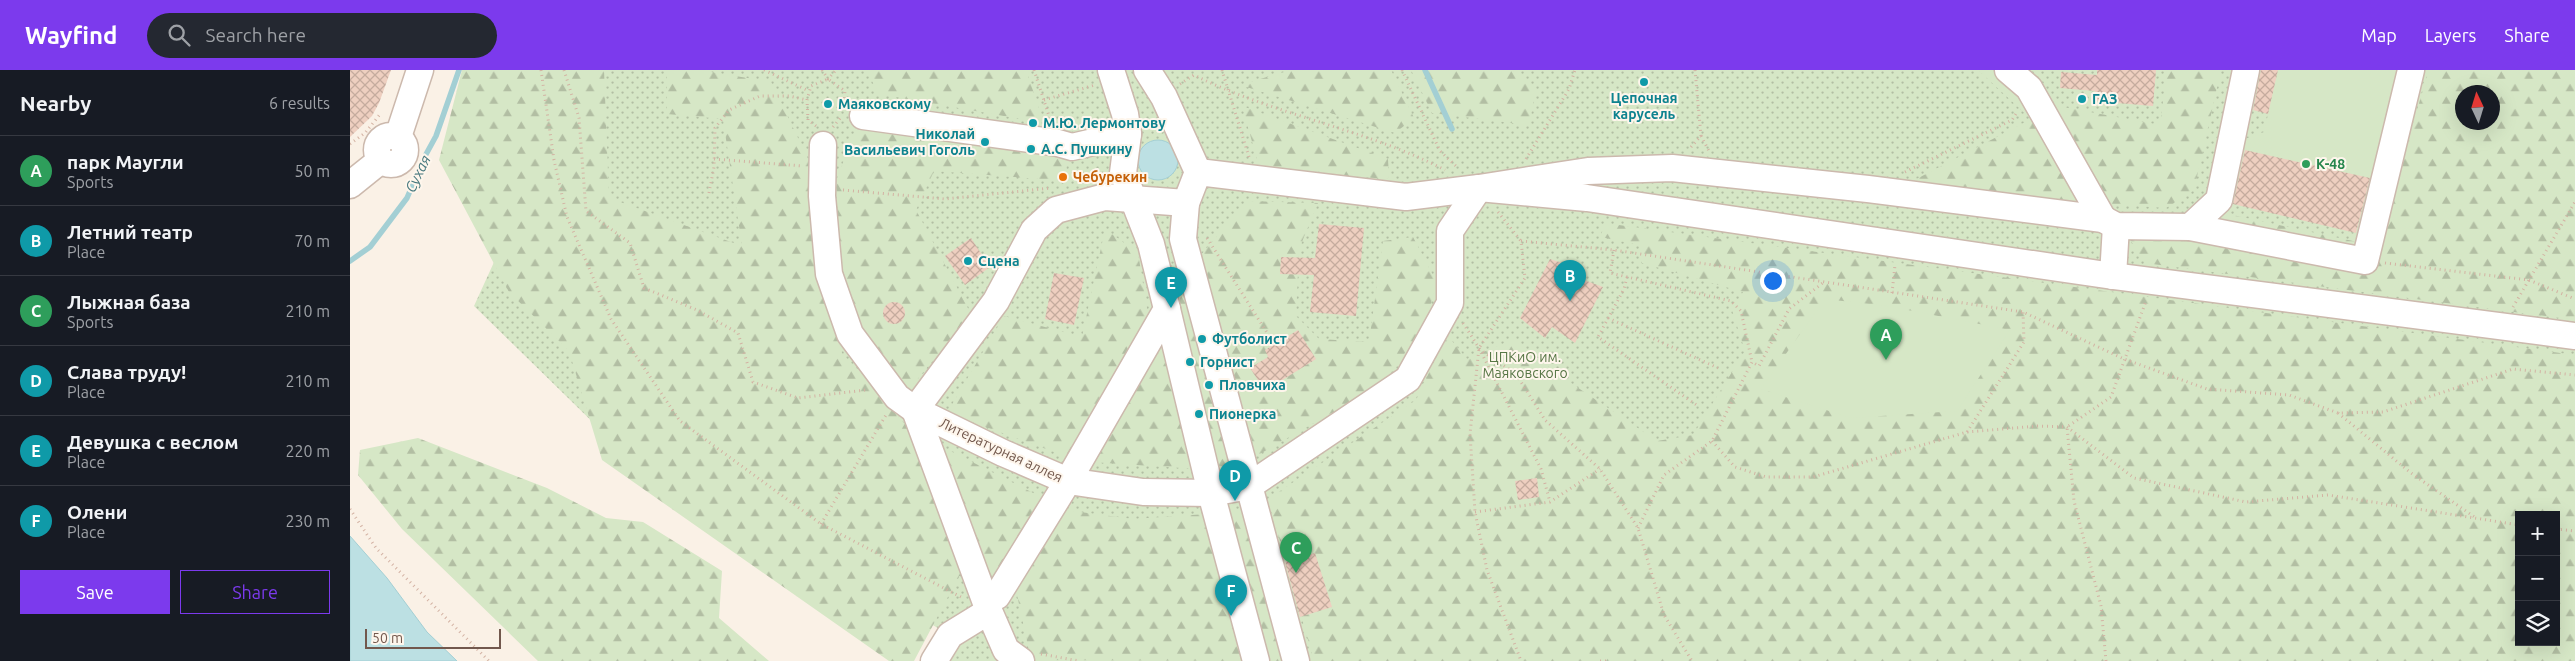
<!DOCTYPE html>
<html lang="en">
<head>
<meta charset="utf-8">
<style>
	body { margin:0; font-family:Ubuntu,sans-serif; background:#242831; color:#f1f3f6 }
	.controls { position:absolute; right:15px; bottom:15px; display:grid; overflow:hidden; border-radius:0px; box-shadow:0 5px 20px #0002 }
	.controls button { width:45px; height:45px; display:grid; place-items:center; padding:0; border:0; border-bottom:1px solid #363941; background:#171b24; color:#f1f3f6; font:25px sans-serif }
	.compass { position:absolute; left:2105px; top:15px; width:45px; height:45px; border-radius:50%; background:#171b24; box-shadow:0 5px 20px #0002; rotate:356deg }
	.scale { position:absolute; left:15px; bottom:12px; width:136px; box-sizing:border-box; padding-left:5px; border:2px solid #72584d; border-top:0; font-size:14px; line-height:18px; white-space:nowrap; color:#72584d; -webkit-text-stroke:4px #fef6ec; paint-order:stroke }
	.you { position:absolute; left:1422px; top:210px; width:18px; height:18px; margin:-12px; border:4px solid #fff; border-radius:50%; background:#1a73e8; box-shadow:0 0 0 8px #1a73e833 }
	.badge { display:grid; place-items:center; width:32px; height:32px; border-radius:50%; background:#7c3aed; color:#fff; font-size:16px; font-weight:700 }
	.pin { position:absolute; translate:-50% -41px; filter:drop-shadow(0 1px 2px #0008) }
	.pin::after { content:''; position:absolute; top:26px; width:18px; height:15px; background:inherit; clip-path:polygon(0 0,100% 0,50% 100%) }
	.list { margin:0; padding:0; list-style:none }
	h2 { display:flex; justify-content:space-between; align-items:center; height:65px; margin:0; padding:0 20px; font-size:21px }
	h2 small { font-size:16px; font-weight:400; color:#9ea1a6 }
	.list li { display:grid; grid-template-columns:32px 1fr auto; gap:15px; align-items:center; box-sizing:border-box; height:70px; padding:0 20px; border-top:1px solid #363941 }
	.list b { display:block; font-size:19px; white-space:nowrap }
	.list p { margin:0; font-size:16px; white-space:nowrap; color:#9ea1a6 }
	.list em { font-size:16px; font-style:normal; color:#9ea1a6 }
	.actions { display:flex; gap:10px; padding:15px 20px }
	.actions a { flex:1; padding:11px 0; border:1px solid #7c3aed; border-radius:0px; text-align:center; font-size:18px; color:#7c3aed }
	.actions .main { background:#7c3aed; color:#fff }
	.icon { flex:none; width:28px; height:28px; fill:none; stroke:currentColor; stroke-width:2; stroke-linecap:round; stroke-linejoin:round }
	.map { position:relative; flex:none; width:2225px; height:591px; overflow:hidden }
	header { display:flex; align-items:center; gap:30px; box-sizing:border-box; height:70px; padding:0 25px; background:#7c3aed; color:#fff }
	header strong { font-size:24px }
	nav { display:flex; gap:28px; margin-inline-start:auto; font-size:18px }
	.search { width:350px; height:45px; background:#242831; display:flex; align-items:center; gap:12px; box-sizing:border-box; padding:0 18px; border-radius:28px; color:#9ea1a6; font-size:19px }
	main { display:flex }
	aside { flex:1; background:#171b24 }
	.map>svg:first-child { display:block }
</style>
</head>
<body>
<header>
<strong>Wayfind</strong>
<div class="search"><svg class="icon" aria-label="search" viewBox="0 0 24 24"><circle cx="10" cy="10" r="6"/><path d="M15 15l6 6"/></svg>Search here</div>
<nav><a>Map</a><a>Layers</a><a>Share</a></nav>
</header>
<main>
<aside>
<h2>Nearby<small>6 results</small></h2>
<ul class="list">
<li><span class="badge" style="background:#2e9e5b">A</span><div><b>парк Маугли</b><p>Sports</p></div><em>50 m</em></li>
<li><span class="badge" style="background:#0f9aa8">B</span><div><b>Летний театр</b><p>Place</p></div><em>70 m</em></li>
<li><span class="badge" style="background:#2e9e5b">C</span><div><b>Лыжная база</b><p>Sports</p></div><em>210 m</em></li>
<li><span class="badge" style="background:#0f9aa8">D</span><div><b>Слава труду!</b><p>Place</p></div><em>210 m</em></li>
<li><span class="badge" style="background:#0f9aa8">E</span><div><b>Девушка с веслом</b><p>Place</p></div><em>220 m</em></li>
<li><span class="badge" style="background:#0f9aa8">F</span><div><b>Олени</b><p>Place</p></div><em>230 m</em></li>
</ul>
<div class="actions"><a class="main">Save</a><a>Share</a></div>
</aside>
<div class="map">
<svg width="2225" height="591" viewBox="0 0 2225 591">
	<defs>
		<pattern id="green-dots" width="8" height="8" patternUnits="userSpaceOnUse" patternTransform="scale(1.25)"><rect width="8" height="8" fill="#d6e7c6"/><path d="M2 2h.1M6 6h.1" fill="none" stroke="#b2bea3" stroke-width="1.8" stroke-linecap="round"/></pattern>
		<pattern id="forest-firs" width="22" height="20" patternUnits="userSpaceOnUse" patternTransform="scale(1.25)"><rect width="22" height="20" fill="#d6e7c6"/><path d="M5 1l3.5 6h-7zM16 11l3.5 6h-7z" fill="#b2bea3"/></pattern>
		<pattern id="building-cross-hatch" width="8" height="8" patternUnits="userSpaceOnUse" patternTransform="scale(1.25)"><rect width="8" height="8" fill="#eecfc0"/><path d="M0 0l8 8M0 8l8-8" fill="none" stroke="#c5ab9e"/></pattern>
	</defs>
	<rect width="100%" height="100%" fill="#faf1e6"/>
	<!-- green -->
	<path fill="url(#green-dots)" fill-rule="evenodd" d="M161 0H2225V591H599L611 574 600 565 261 370 124 236 176 122ZM2112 22H2142V52H2112ZM2169 445H2206V572H2169Z"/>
	<!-- forest -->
	<g fill="url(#forest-firs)" fill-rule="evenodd">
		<path d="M112 0H254L259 128 392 176 373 49 317 44V0H349L421 12 463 99 466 191 492 283 561 361 693 428 642 513 609 506 564 591H539L252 390 219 281 159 222 89 90Z"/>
		<path d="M516 0H676L694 53 529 24Z"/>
		<path d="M941 0H1041L1064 48 1045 63 890 15Z"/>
		<path d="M1061 0H1162L1186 19 1179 55 1082 43Z"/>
		<path d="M1628 0H1663L1702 35 1810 55 1817 0H1871L1844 120 1816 138 1729 132 1555 115 1681 49Z"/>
		<path d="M2079 0H2225V250L1795 193 1779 168 1826 171 1864 141 2026 176ZM2112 22H2142V52H2112Z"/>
		<path d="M892 36 1038 89 1039 109 910 100Z"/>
		<path d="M506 58 717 85 716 111 584 101 566 140 621 244 557 322 511 261 490 190 486 111Z"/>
		<path d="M897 131 968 133 949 179 946 246 969 269 1019 272 1033 171 1063 167 1087 213 1073 260 1029 316 906 386 850 186Z"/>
		<path d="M1254 153 2225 285V591H964L918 429 1066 330 1097 265 1117 289 1164 269 1209 305 1307 371 1343 365 1395 281 1382 240 1393 222 1292 193 1289 175 1251 167ZM2169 445H2206V572H2169Z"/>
		<path d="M755 159 788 183 798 244 718 387 597 343 654 246 732 267Z"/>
		<path d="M831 193 886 398 866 403 813 197Z"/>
		<path d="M811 273 847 399 741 392Z"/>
		<path d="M68 368 197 418 256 448 293 452 372 501 369 548 419 591H188L52 459 8 405 10 380Z"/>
		<path d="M894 438 934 591H916L877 441Z"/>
		<path d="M715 440 783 449 857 444 896 591 681 590 666 520Z"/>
	</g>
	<!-- pitch -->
	<g fill="#d6e7c6">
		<path d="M1928 0H2047L2010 164 1877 132 1892 70 1914 62Z"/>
		<path d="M1475 229 1537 236 1660 260 1607 341 1501 348 1411 319Z"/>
	</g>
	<!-- water -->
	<g fill="#bce0e3" stroke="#a3cfd4">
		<circle cx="808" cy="90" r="20"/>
		<path d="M0 466 37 508 77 562 107 591H0Z"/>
	</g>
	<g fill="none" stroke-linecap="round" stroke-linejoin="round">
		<!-- stream -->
		<g stroke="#a3cfd4" stroke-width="5.5">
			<path d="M1075 0 1102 59"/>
			<path d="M0 191 20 177 57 128 74 88 86 66 109 0"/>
		</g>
	</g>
	<!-- building -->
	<g fill="url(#building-cross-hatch)">
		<path d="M0 0H41L29 33 22 46 0 67Z"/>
		<path d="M1747 0H1806L1803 36 1744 31 1745 21 1710 18 1711 2 1747 5Z"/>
		<path d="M1911 0H1928L1918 44 1903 40Z"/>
		<path d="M1895 80 2020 108 2006 163 1883 134Z"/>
		<path d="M969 154 1014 158 1006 246 960 242 964 205 930 204 931 187 965 188Z"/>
		<path d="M621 168 640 197 615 215 595 186Z"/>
		<path d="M1200 189 1231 199 1226 207 1253 217 1225 273 1202 257 1195 268 1170 248Z"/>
		<path d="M704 203 734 208 724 255 695 249Z"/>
		<circle cx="544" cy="243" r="11"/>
		<path d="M948 260 966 289 915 321 900 298 918 287 915 280Z"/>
		<path d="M1187 408 1189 427 1168 430 1165 411Z"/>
		<path d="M965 483 982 537 950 547 935 492Z"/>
	</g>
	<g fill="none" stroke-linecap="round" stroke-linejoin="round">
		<defs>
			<g id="minor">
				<path d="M797 0 814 27 848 102 836 133 833 169 946 591"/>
				<path d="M1658 0 1679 18 1753 149"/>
				<path d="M513 46 708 73 722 77 778 64"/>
				<circle cx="41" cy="80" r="14"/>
				<path d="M48 67 70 0"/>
				<path d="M473 75 472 126 479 204 500 264 547 327 565 340 653 383 718 411 793 422 861 423 899 416 1058 309 1100 233V161L1129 118 1238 101 1322 98 1518 119 1753 149 1766 156 1840 157 1869 130 1896 0"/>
				<path d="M848 102 1056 127 1129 118 1237 128 1763 206 2225 266"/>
				<path d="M0 115 31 90"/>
				<path d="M1840 157 2015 191 2061 0"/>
				<path d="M1763 206 1766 156"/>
				<path d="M817 239 861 423 906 591"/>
				<path d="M647 526 718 411 817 239 801 174 773 103 778 64 775 44 761 0"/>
				<path d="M584 591 600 565 639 541"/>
				<path d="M671 591 656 580 639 541 565 340 646 231 684 160 706 140 755 127 836 133"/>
			</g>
		</defs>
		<!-- minor casing -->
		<use href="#minor" stroke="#ccb9ad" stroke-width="29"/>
		<!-- path -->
		<g stroke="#d3b2a3" stroke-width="3" stroke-dasharray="1 4" stroke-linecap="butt">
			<path d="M191 0 204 90 217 147 261 249 330 351 471 454 611 527"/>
			<path d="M214 0 229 48 236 141 280 173 294 218 347 240 388 263 403 312 448 328 516 320"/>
			<path d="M414 0 459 21"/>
			<path d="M472 0 478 9 486 0"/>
			<path d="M684 0 701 52"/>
			<path d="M872 0 899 87"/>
			<path d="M1052 0 1090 81 1108 98"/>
			<path d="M830 14 844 5C924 45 1016 59 1095 100"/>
			<path d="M694 30 745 15"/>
			<path d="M466 56 458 50 457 30 461 16 478 9 495 21 494 34"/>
			<path d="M483 57 491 47"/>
			<path d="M1351 66 1359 81"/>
			<path d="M0 74 15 63 31 43"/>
			<path d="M1341 77 1351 66 1345 0"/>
			<path d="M364 89 453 96"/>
			<path d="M1176 89 1219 19 1225 0"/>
			<path d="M1555 102 1662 50 1667 42"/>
			<path d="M493 120 595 129 701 118"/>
			<path d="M359 123 364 97 365 58 379 40 410 26H439L457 30"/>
			<path d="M1148 142 1171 171 1175 208 1129 278 1120 364 1125 442 1137 500 1171 591"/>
			<path d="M857 168 921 269"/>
			<path d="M1171 171 1264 180 1673 242 1774 289 1857 319 1939 325 1988 343 2033 342 2163 299 2225 305"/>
			<path d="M1264 180 1260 203 1381 231 1391 241 1402 292"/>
			<path d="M2035 193 2179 210 2225 229"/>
			<path d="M1277 207 1274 219 1248 267 1348 336"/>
			<path d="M1542 223 1545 195"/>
			<path d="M2163 237 2225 132"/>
			<path d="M1258 248 1368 298"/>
			<path d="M1113 253 1129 278 1191 399 1200 432"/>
			<path d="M1129 279 1166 304 1195 350 1250 399 1288 458 1314 545 1342 591"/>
			<path d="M1988 343 2061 403 2126 448"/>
			<path d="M1617 362 1674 272 1673 242"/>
			<path d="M1362 371 1385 397 1416 407H1463L1617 362 1688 356 1717 357 1784 408 1896 432 1978 425 2169 455"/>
			<path d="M0 439 26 478 139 591"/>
			<path d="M1125 442 1200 432 1250 399"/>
			<path d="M471 454 536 345"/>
			<path d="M1288 458 1314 405 1362 371 1402 292 1409 296 1439 239 1474 212"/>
			<path d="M2206 459 2225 461"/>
			<path d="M691 584 729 591"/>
			<path d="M1250 591H1259"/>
			<path d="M1756 591 1751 536 1724 431 1717 357 1761 327 1796 231"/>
		</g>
		<!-- minor -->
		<use href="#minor" stroke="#fff" stroke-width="26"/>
	</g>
	<!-- markers -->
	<g fill="#0f9aa8" stroke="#fef6ec" stroke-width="2">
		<circle cx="1294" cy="12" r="5"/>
		<circle cx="1732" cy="29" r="5"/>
		<circle cx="478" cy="34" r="5"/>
		<circle cx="683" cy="53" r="5"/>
		<circle cx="635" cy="72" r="5"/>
		<circle cx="681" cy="79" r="5"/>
		<circle cx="618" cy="191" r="5"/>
		<circle cx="852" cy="269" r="5"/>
		<circle cx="840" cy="292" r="5"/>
		<circle cx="859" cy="315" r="5"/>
		<circle cx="849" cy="344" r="5"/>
	</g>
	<circle fill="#2e9e5b" stroke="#fef6ec" stroke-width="2" cx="1956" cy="94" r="5"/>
	<circle fill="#e8710a" stroke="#fef6ec" stroke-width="2" cx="713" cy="107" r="5"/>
	<g text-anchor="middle" stroke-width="4" stroke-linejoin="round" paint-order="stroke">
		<!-- culture labels -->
		<g font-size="14" font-weight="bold" fill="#0d838f" stroke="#fef6ec" text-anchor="start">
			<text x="1294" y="33" text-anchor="middle">Цепочная<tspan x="1294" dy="16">карусель</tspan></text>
			<text x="1742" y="34">ГАЗ</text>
			<text x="488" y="39">Маяковскому</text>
			<text x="693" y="58">М.Ю. Лермонтову</text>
			<text x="625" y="69" text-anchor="end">Николай<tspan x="625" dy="16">Васильевич Гоголь</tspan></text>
			<text x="691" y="84">А.С. Пушкину</text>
			<text x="628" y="196">Сцена</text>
			<text x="862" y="274">Футболист</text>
			<text x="850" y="297">Горнист</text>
			<text x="869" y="320">Пловчиха</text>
			<text x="859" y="349">Пионерка</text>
		</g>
		<!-- leisure labels -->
		<g font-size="14" font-weight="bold" fill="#27864d" stroke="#fef6ec" text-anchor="start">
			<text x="1966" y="99">К-48</text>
		</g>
		<!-- food labels -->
		<g font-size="14" font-weight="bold" fill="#c56008" stroke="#fef6ec" text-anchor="start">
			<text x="723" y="112">Чебурекин</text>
		</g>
		<!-- park labels -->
		<g font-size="14" fill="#587746" stroke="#fef6ec">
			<text x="1175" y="292">ЦПКиО им.<tspan x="1175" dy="16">Маяковского</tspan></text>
		</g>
		<!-- street labels -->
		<g font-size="14" fill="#72584d" stroke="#fef6ec">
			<text transform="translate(651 380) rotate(25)" y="5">Литературная аллея</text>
		</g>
		<!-- water labels -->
		<g font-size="15" font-style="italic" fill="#45777d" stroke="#fef6ec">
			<text transform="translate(68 104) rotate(-64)" y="5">Сухая</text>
		</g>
	</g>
</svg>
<div class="controls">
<button>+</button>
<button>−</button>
<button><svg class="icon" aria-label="layers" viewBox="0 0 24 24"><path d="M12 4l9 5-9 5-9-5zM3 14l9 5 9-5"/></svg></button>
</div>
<svg class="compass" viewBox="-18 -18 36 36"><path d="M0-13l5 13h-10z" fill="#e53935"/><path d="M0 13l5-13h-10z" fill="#9ea1a6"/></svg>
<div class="scale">50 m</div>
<div class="you"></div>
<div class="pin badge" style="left:1536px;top:290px;background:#2e9e5b">A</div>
<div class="pin badge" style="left:1220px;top:231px;background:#0f9aa8">B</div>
<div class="pin badge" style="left:946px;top:503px;background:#2e9e5b">C</div>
<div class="pin badge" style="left:885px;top:431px;background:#0f9aa8">D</div>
<div class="pin badge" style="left:821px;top:238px;background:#0f9aa8">E</div>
<div class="pin badge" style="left:881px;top:546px;background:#0f9aa8">F</div>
</div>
</main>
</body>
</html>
